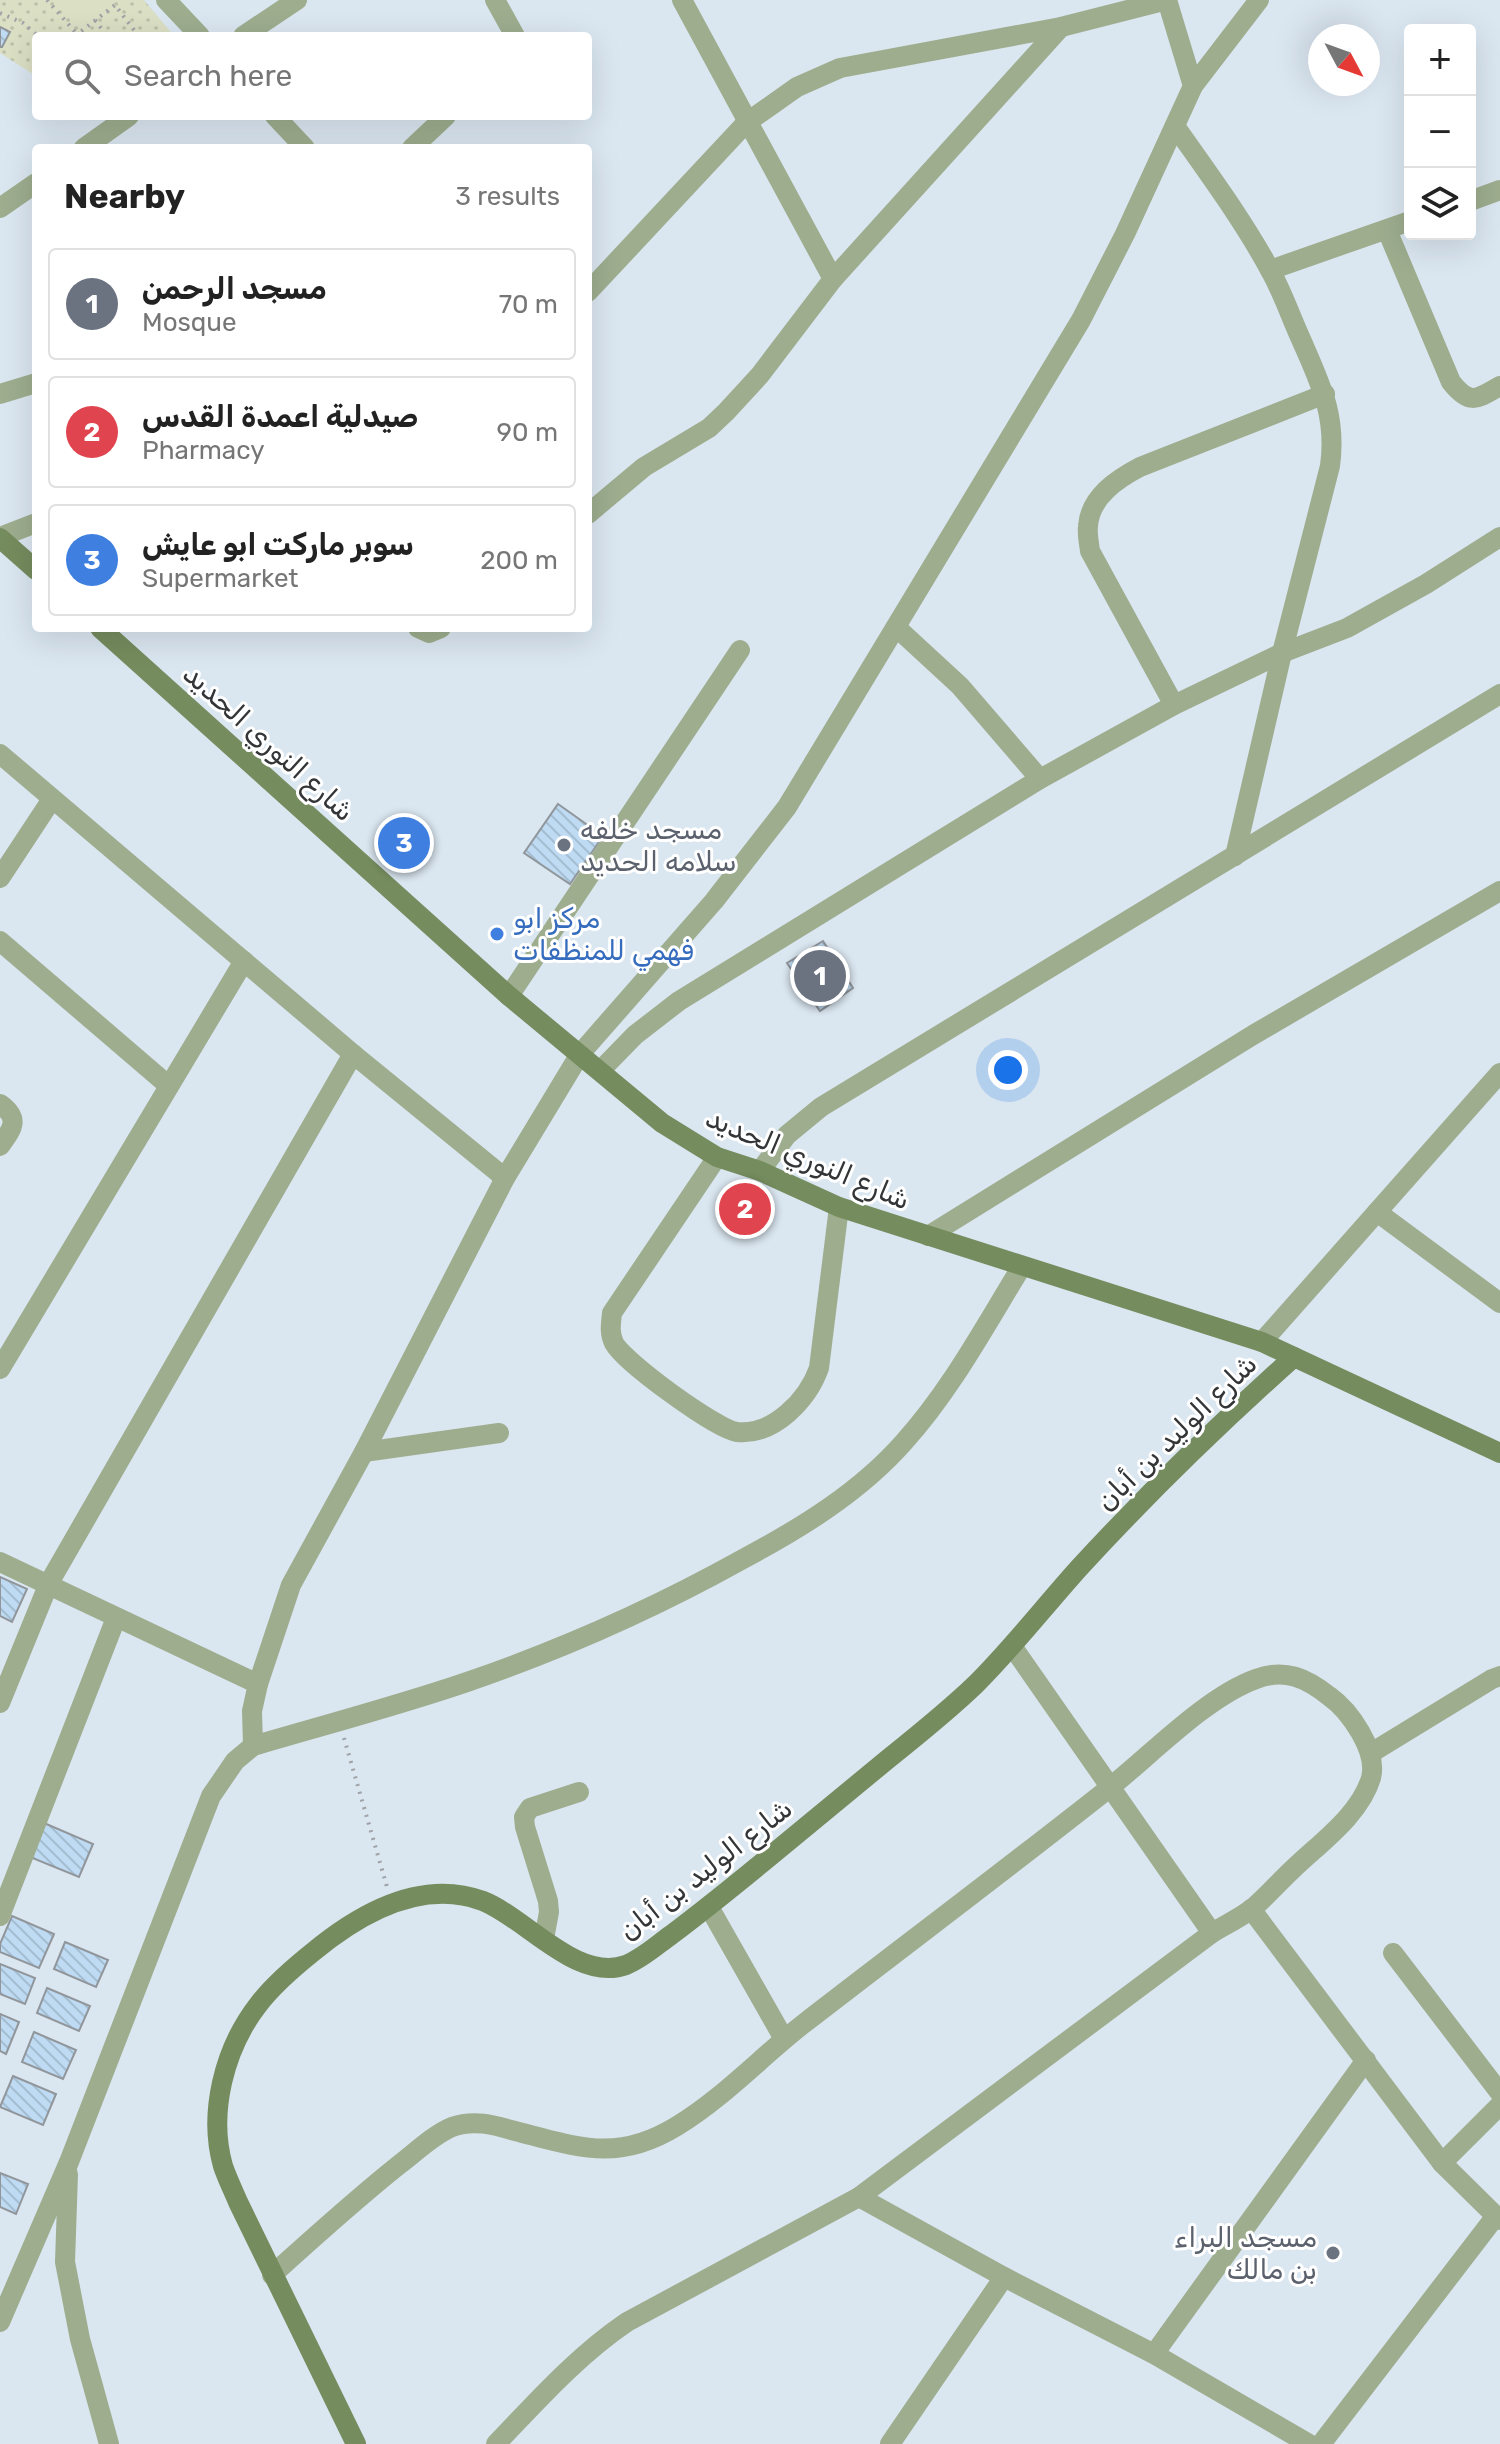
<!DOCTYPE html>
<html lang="en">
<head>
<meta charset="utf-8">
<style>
	body { margin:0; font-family:Rubik,"Noto Sans Arabic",sans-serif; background:#f2f2f2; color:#222 }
	.controls { position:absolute; right:24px; top:24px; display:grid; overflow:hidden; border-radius:8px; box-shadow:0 8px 32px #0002 }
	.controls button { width:72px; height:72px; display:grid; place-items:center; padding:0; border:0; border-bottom:2px solid #e0e0e0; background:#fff; color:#222; font:40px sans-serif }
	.compass { position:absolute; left:1308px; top:24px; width:72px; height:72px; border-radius:50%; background:#fff; box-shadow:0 8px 32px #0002; rotate:131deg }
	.you { position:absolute; left:1008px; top:1070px; width:28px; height:28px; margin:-20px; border:6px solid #fff; border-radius:50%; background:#1a73e8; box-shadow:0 0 0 12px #1a73e833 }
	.badge { display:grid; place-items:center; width:52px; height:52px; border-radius:50%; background:#db2777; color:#fff; font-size:26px; font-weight:700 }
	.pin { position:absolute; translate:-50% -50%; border:4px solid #fff; box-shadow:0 2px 8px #0006 }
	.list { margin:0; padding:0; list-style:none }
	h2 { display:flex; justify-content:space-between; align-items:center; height:104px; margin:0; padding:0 32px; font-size:34px }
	h2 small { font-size:26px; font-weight:400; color:#767676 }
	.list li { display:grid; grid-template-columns:52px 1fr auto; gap:24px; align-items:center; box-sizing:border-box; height:112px; margin:0 16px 16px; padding:0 16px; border:2px solid #e0e0e0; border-radius:8px }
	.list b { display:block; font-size:30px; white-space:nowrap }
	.list p { margin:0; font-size:26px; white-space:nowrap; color:#767676 }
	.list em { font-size:26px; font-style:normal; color:#767676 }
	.icon { flex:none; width:44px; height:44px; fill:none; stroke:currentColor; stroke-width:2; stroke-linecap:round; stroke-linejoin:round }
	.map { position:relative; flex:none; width:1500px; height:2444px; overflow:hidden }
	.search { position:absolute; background:#fff; box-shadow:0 8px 32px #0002; left:32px; top:32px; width:560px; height:88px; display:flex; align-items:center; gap:20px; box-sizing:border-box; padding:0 28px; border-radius:8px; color:#767676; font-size:30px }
	.panel { position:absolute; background:#fff; box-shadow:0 8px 32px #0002; left:32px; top:144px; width:560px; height:488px; border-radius:8px }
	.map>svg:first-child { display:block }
</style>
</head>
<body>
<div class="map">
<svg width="1500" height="2444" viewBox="0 0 1500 2444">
	<defs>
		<pattern id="grass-dots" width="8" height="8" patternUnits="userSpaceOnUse" patternTransform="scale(2)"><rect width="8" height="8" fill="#dbdfc4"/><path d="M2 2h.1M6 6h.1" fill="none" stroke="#bcc0a9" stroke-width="1.8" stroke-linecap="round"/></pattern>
		<pattern id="building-back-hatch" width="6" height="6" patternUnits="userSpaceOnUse" patternTransform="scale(2)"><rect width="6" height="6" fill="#bedbf3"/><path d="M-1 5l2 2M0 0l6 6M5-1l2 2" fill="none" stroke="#a4bdd1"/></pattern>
	</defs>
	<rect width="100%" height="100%" fill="#ebf1f6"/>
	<!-- built -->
	<path fill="#dae6f0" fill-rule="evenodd" d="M0 0H1500V2444H0ZM1410 30H1470V234H1410ZM36 36H588V116H36ZM1320 36H1368V84H1320ZM36 148H588V628H36Z"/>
	<!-- grass -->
	<path fill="url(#grass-dots)" d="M0 0H144L174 36H36V76L0 53Z"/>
	<!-- garden -->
	<path fill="#dbdfc4" d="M60 0H111L82 25Z"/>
	<!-- building -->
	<g fill="url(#building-back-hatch)" stroke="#91969b" stroke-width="2">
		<path d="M0 27 10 32 2 47H0Z"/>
		<path d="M558 804 603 836 570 884 524 853Z"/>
		<path d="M823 941 853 988 820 1011 787 963Z"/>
		<path d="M0 1577 27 1589 12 1622 0 1616Z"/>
		<path d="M44 1823 93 1844 79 1877 30 1857Z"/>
		<path d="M12 1916 54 1934 39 1968 0 1952V1944Z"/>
		<path d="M65 1942 108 1960 96 1987 54 1969Z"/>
		<path d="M0 1964 35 1978 25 2004 0 1994Z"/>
		<path d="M47 1988 90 2006 79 2031 37 2013Z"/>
		<path d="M0 2014 19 2022 6 2054 0 2051Z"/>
		<path d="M34 2032 76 2050 63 2079 22 2062Z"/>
		<path d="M13 2076 56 2094 43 2125 0 2107Z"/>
		<path d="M0 2173 28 2184 16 2214 0 2207Z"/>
	</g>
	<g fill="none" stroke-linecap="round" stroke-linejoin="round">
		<!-- path -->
		<g stroke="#9fa3a7" stroke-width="4" stroke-dasharray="2 6" stroke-linecap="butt">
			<path d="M47 0 77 34"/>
			<path d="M0 13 23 23 38 36"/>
			<path d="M95 20 107 36"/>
			<path d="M75 36 115 5 134 30"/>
			<path d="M344 1738 387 1887"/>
		</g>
		<!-- street -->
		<g stroke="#9dad8e" stroke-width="20">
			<path d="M166 0 200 36"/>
			<path d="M495 0 515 36"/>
			<path d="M682 0 833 279"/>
			<path d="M1167 0 1193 86"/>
			<path d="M243 36 297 0"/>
			<path d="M275 116 305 148"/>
			<path d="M1175 126C1208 173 1243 220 1270 270 1282 291 1290 315 1300 337 1320 383 1337 415 1330 466L1282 653 1235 856"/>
			<path d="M84 148 129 116"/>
			<path d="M412 148 446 116"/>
			<path d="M1470 201 1500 190"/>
			<path d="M0 208 36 183"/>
			<path d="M1387 230 1451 382C1470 406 1477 399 1500 386"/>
			<path d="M1270 270 1410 221"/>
			<path d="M588 292 746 123 797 87 840 68 1061 27 1167 0"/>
			<path d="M0 394 36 383"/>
			<path d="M588 514 644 467 709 428 726 412 760 375 833 279 1061 27"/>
			<path d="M0 537 36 523"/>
			<path d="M896 627 960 686 1040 779"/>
			<path d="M418 628 429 633 441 628"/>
			<path d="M1174 705 1090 551C1089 543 1087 534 1088 526 1090 497 1117 479 1140 467L1325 394"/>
			<path d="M0 754 353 1054 505 1178"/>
			<path d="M0 878 52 799"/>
			<path d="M0 941 169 1086"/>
			<path d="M509 996 740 650"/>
			<path d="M600 1071 635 1035 679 1001 1040 779 1174 705 1282 653 1347 628 1426 584 1500 537"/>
			<path d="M0 1104C21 1119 12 1129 0 1146"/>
			<path d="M717 1157 612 1313C611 1323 609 1333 614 1343 624 1362 716 1429 737 1432 774 1436 808 1399 819 1368L839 1207"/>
			<path d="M760 1171 787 1135 821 1107 1500 694"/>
			<path d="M1377 1212 1500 1303"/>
			<path d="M928 1236 1253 1035 1500 891"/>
			<path d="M1262 1342 1500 1073"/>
			<path d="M0 1369 244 961"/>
			<path d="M364 1452 499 1433"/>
			<path d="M0 1562 258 1684"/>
			<path d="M1012 1646 1212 1933"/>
			<path d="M0 1703 49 1583 353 1054"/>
			<path d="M253 1746 252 1711 258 1684 291 1585 364 1452 505 1178 580 1054 714 901 787 807 1081 320 1125 234 1193 86 1259 0"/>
			<path d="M1371 1753 1492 1679 1500 1676"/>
			<path d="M709 1907 784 2039"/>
			<path d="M1251 1909 1442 2163 1500 2220"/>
			<path d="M0 1916 116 1618"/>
			<path d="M544 1939 549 1912 548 1901 525 1827 524 1817 530 1808 579 1792"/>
			<path d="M1393 1953 1500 2093"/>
			<path d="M1442 2163 1500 2105"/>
			<path d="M68 2174 65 2262 80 2339 109 2444"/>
			<path d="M859 2197 1004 2277 1154 2354 1309 2444"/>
			<path d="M272 2275C314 2237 356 2199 400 2164 416 2152 433 2135 452 2127 474 2119 494 2125 515 2131 578 2147 617 2163 677 2126 723 2098 760 2058 802 2025 904 1946 1007 1869 1108 1789 1151 1755 1206 1697 1256 1679 1285 1668 1306 1678 1329 1696 1350 1711 1378 1751 1371 1778 1360 1815 1320 1843 1293 1869 1280 1881 1267 1896 1253 1908 1240 1918 1225 1925 1212 1933L859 2197 627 2322C577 2356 537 2401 496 2444"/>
			<path d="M0 2322 69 2162 211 1796 235 1761 253 1746C324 1725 397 1706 467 1682 563 1649 655 1608 743 1559 801 1528 860 1492 904 1442 951 1390 985 1326 1022 1266"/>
			<path d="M1154 2354 1366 2060"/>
			<path d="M890 2444 1004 2277"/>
			<path d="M1321 2444 1495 2217"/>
		</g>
		<!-- secondary -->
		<g stroke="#758c5e" stroke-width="20">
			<path d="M0 538 36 570"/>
			<path d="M100 628 509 996 662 1123 717 1157 760 1171 839 1207 1262 1342 1500 1453"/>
			<path d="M356 2444 238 2202C233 2190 227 2178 223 2166 208 2113 224 2049 258 2005 273 1985 293 1968 313 1952 359 1914 421 1878 483 1901 526 1918 577 1983 626 1965 643 1958 657 1945 671 1935 707 1908 740 1881 774 1853 812 1822 850 1790 888 1759 918 1735 948 1711 976 1684 1013 1647 1044 1607 1079 1568 1147 1494 1219 1424 1294 1357"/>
		</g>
	</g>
	<!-- markers -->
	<g fill="#6b7280" stroke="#fff" stroke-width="3">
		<circle cx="564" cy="845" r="8"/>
		<circle cx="1333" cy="2253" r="8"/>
	</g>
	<circle fill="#3f7fe0" stroke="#fff" stroke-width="3" cx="497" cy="934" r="8"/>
	<g text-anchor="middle" stroke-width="6" stroke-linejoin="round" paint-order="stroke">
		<!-- street labels -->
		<g font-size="28" fill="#333537" stroke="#fff">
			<text transform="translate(269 742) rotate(42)" y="10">شارع النوري الحديد</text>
			<text transform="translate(808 1158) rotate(23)" y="10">شارع النوري الحديد</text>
			<text transform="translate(1176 1432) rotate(-44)" y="10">شارع الوليد بن أبان</text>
			<text transform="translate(705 1869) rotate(-38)" y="10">شارع الوليد بن أبان</text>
		</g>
		<!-- worship labels -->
		<g font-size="28" fill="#5b616d" stroke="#fff" text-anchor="start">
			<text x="580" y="839">مسجد خلفه<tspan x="580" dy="32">سلامه الحديد</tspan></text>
			<text x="1317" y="2247" text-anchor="end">مسجد البراء<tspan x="1317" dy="32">بن مالك</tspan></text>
		</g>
		<!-- shop labels -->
		<g font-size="28" fill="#366cbe" stroke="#fff" text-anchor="start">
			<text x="513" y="928">مركز ابو<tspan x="513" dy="32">فهمي للمنظفات</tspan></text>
		</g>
	</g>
</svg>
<div class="controls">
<button>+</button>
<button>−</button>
<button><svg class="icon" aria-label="layers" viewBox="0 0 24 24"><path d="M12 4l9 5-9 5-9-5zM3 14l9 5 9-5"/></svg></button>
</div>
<svg class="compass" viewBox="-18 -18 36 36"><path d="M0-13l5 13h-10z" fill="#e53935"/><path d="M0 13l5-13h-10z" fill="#767676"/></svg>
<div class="you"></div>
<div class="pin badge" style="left:820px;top:976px;background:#6b7280">1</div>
<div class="pin badge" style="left:745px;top:1209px;background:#e0444e">2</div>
<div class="pin badge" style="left:404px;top:843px;background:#3f7fe0">3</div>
<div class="search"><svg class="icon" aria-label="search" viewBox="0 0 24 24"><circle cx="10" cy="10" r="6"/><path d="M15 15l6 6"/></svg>Search here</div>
<section class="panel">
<h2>Nearby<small>3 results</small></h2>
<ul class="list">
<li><span class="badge" style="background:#6b7280">1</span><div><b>مسجد الرحمن</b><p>Mosque</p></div><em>70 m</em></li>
<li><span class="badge" style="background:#e0444e">2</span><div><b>صيدلية اعمدة القدس</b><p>Pharmacy</p></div><em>90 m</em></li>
<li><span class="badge" style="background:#3f7fe0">3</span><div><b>سوبر ماركت ابو عايش</b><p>Supermarket</p></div><em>200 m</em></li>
</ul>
</section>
</div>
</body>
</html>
